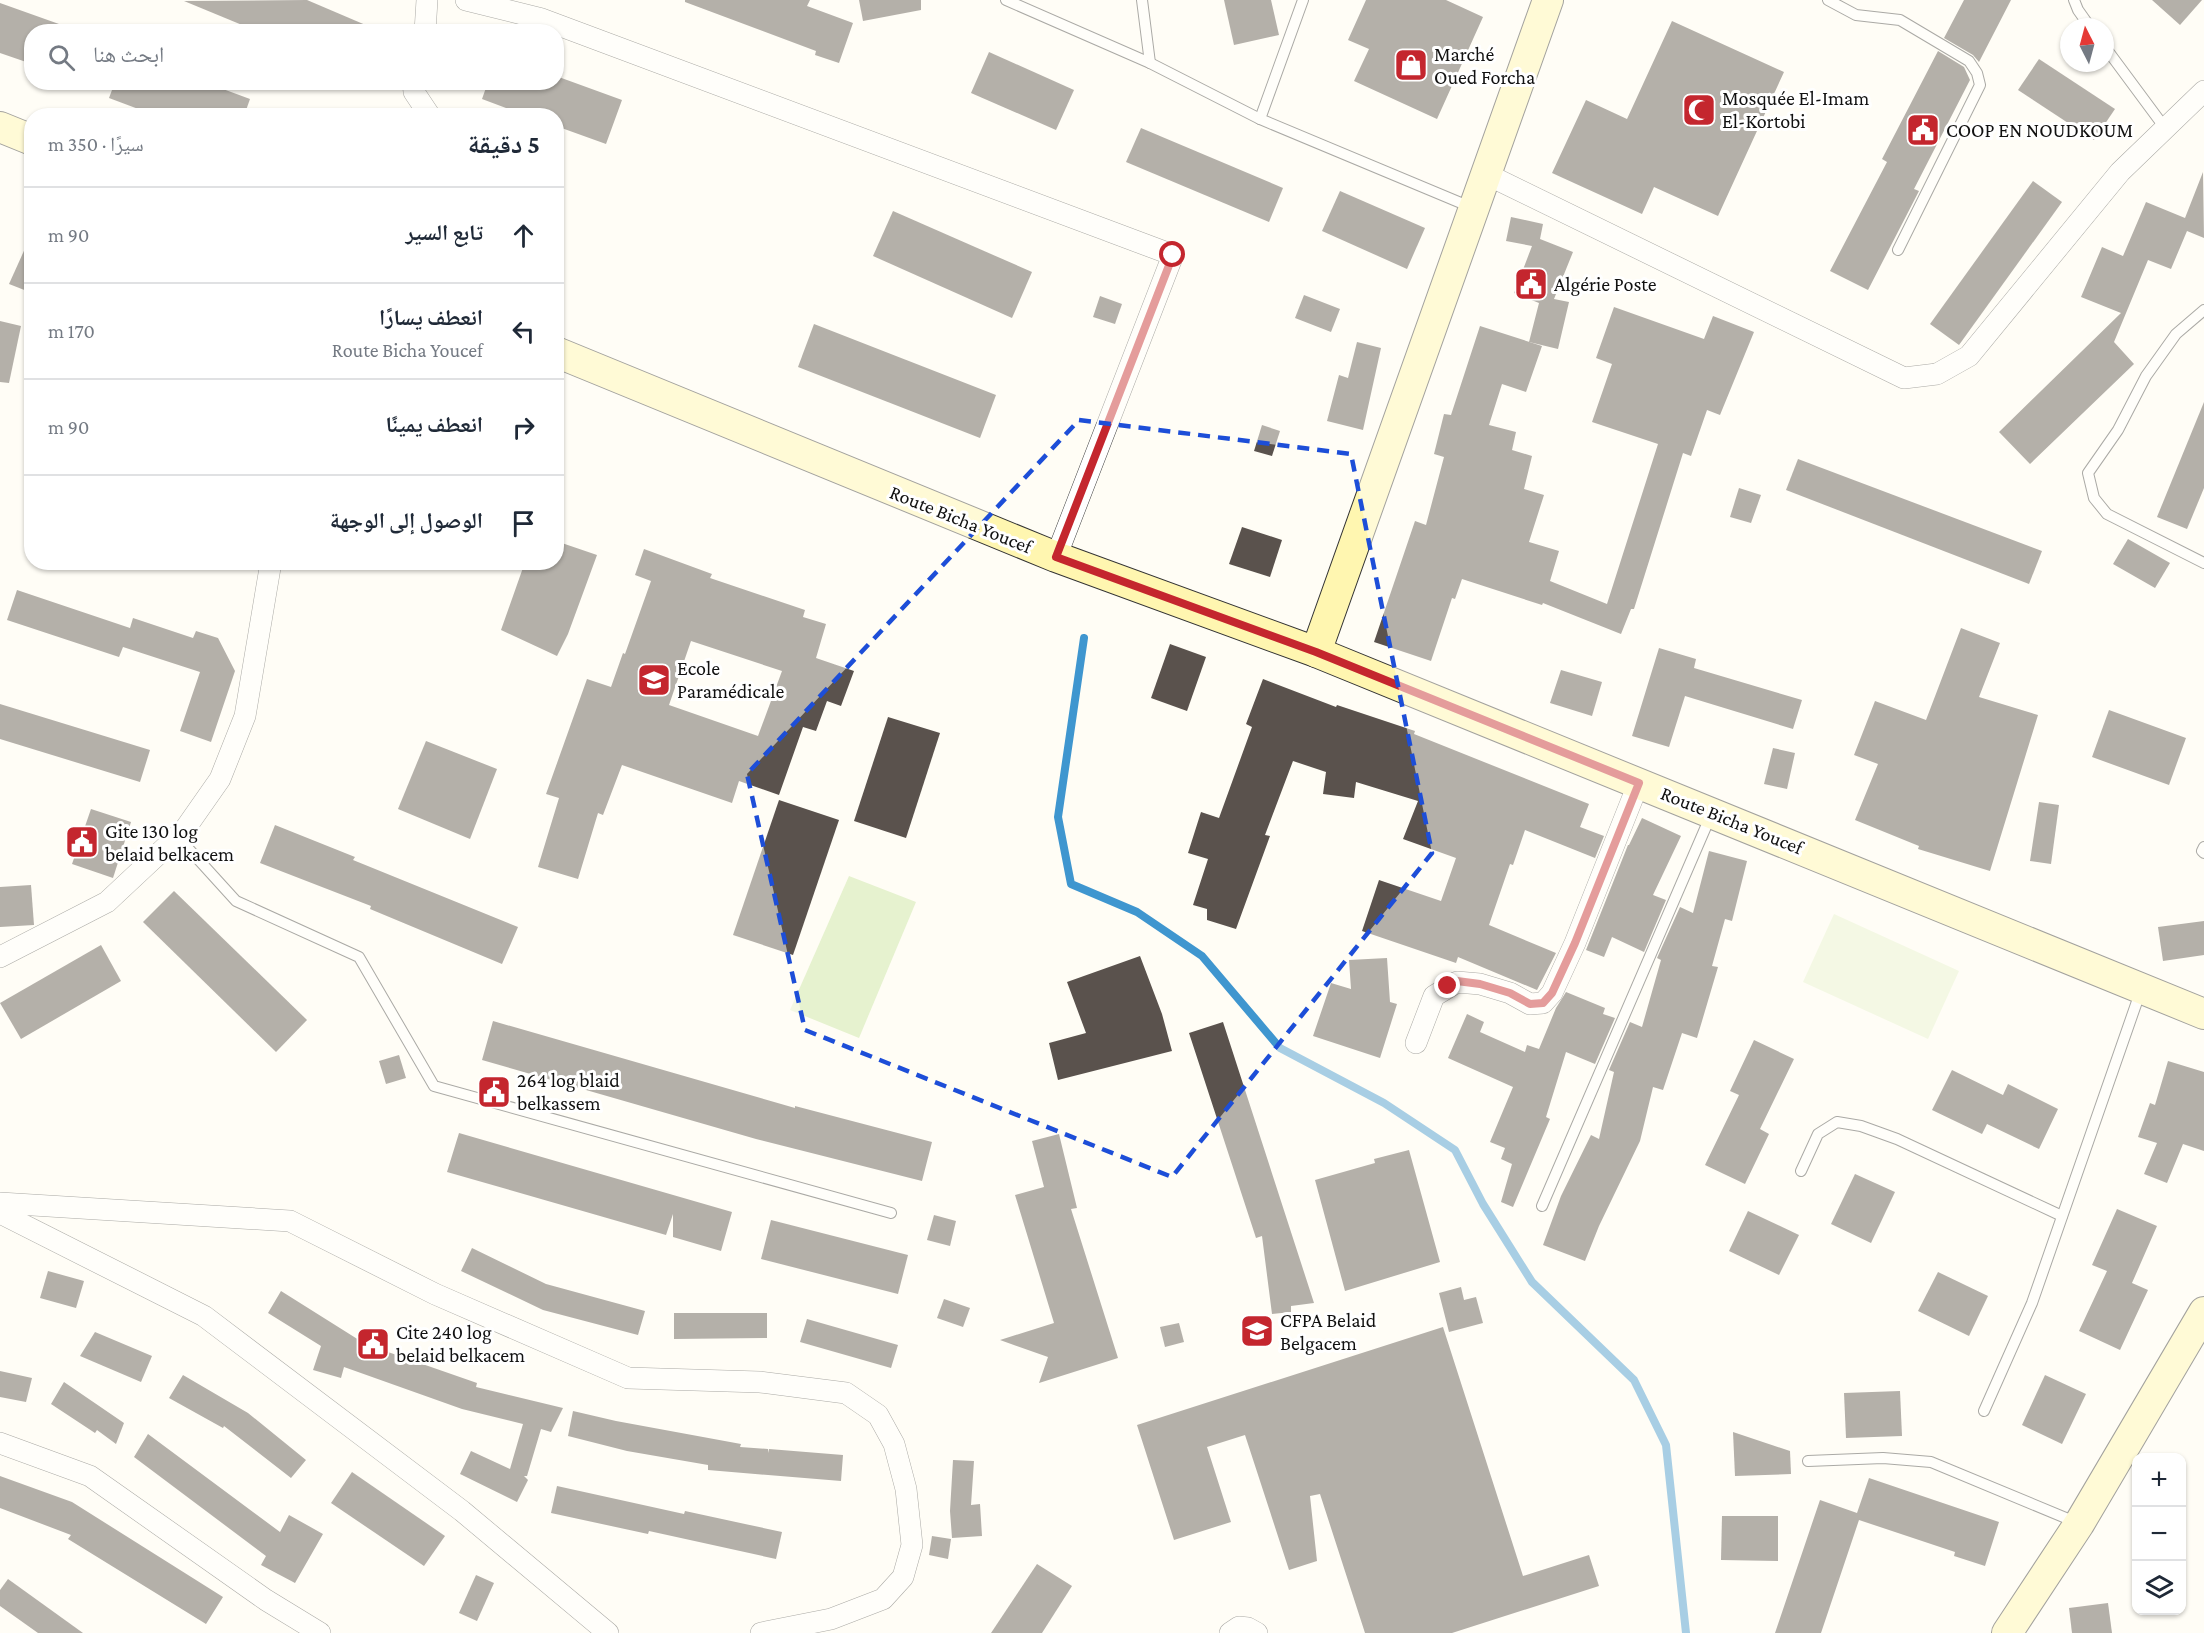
<!DOCTYPE html>
<html lang="ar">
<head>
<meta charset="utf-8">
<style>
	body { margin:0; font-family:"Crimson Pro","Noto Naskh Arabic",serif; background:#f2f2f3; color:#1f2937; direction:rtl }
	.controls { position:absolute; right:18px; bottom:18px; display:grid; overflow:hidden; border-radius:12px; box-shadow:0 2px 4px #0004 }
	.controls button { width:54px; height:54px; display:grid; place-items:center; padding:0; border:0; border-bottom:2px solid #e0e1e3; background:#fff; color:#1f2937; font:30px sans-serif }
	.compass { position:absolute; left:2060px; top:18px; width:54px; height:54px; border-radius:50%; background:#fff; box-shadow:0 2px 4px #0004; rotate:354deg }
	.stop { position:absolute; width:18px; height:18px; margin:-14px; border:4px solid #c4262e; border-radius:50%; background:#fff }
	.stop.end { background:#c4262e; border-color:#fff; box-shadow:0 2px 6px #0008 }
	.list { margin:0; padding:0; list-style:none }
	h2 { display:flex; justify-content:space-between; align-items:center; height:78px; margin:0; padding:0 24px; font-size:26px }
	h2 small { font-size:20px; font-weight:400; color:#747a83 }
	.list li { display:grid; grid-template-columns:39px 1fr auto; gap:18px; align-items:center; box-sizing:border-box; height:96px; padding:0 24px; border-top:2px solid #e0e1e3 }
	.list b { display:block; font-size:22px; white-space:nowrap }
	.list p { margin:0; font-size:20px; white-space:nowrap; color:#747a83 }
	.list em { font-size:20px; font-style:normal; color:#747a83 }
	.icon { flex:none; width:33px; height:33px; fill:none; stroke:currentColor; stroke-width:2; stroke-linecap:round; stroke-linejoin:round }
	.map { position:relative; flex:none; width:2204px; height:1633px; overflow:hidden; direction:ltr }
	.search { position:absolute; background:#fff; box-shadow:0 2px 4px #0004; left:24px; top:24px; width:540px; height:66px; display:flex; align-items:center; gap:15px; box-sizing:border-box; padding:0 21px; border-radius:24px; color:#747a83; font-size:22px }
	.panel { position:absolute; background:#fff; box-shadow:0 2px 4px #0004; left:24px; top:108px; width:540px; height:462px; border-radius:24px; direction:rtl }
	.map>svg:first-child { display:block }
</style>
</head>
<body>
<div class="map">
<svg width="2204" height="1633" viewBox="0 0 2204 1633">
	<rect width="100%" height="100%" fill="#fffdf5"/>
	<!-- pitch -->
	<g fill="#e6f2cf">
		<path d="M849 876 916 902 859 1038 790 1010Z"/>
		<path d="M1834 914 1959 971 1928 1039 1803 982Z"/>
	</g>
	<g fill="none" stroke-linecap="round" stroke-linejoin="round">
		<!-- stream -->
		<path stroke="#3f96cf" stroke-width="8" d="M1084 638 1058 817 1071 884 1137 912 1202 956 1280 1048 1384 1103 1455 1150 1483 1204 1532 1282 1634 1380 1666 1445 1686 1633"/>
	</g>
	<!-- building -->
	<g fill="#5a524d" fill-rule="evenodd">
		<path d="M307 0 382 32H259L184 1Z"/>
		<path d="M685 0H810L807 6 853 23 839 63 815 55 816 51 685 2Z"/>
		<path d="M859 0H921V10L863 21Z"/>
		<path d="M1224 0H1271L1279 35 1234 45Z"/>
		<path d="M1366 0H1446L1483 17 1437 119 1354 81 1369 49 1348 40Z"/>
		<path d="M1964 0H2011L1979 62 1973 55 1944 38Z"/>
		<path d="M2152 0H2202L2180 25Z"/>
		<path d="M0 3 73 29 72 32H32V64L0 53Z"/>
		<path d="M1672 21 1784 72 1718 216 1654 187 1642 214 1552 173 1586 100 1627 119Z"/>
		<path d="M1938 51 1964 67 1970 80 1914 189 1919 191 1868 290 1830 271 1887 162 1882 159Z"/>
		<path d="M989 52 1074 90 1056 130 971 93Z"/>
		<path d="M2039 59 2115 109 2094 140 2018 90Z"/>
		<path d="M556 76 622 100 606 144 556 126V116H527L482 99 488 82H556Z"/>
		<path d="M115 82H204L250 99 244 116H157L109 98Z"/>
		<path d="M1141 128 1283 188 1269 222 1126 162Z"/>
		<path d="M2203 172 2204 238 2187 231 2171 269 2148 260 2114 342 2134 364 2030 464 1999 432 2121 313 2081 297 2102 247 2123 256 2146 202 2185 218Z"/>
		<path d="M2033 181 2062 202 1959 345 1930 324Z"/>
		<path d="M1340 191 1425 228 1407 269 1322 231Z"/>
		<path d="M893 211 1032 272 1012 318 873 256Z"/>
		<path d="M1511 217 1543 224 1540 239 1573 252 1554 299 1569 302 1558 349 1529 342 1539 303 1514 293 1532 246 1506 241Z"/>
		<path d="M32 233V293L9 284Z"/>
		<path d="M1304 295 1340 309 1331 332 1295 318Z"/>
		<path d="M1100 296 1122 304 1115 324 1093 317Z"/>
		<path d="M1614 307 1704 339 1713 316 1754 332 1720 415 1707 410 1691 456 1683 453 1634 609H1631L1621 634 1543 603 1542 605 1462 579 1455 599 1452 598 1431 661 1374 642 1415 521 1426 525 1444 457 1434 454 1444 414 1451 415 1480 326 1542 346 1526 392 1502 384 1489 425 1516 432 1512 450 1532 456 1524 489 1544 495 1529 542 1559 551 1550 581 1607 604 1658 444 1592 422 1612 364 1596 358Z"/>
		<path d="M0 321 21 326 9 383 0 382Z"/>
		<path d="M814 324 996 395 980 438 798 367Z"/>
		<path d="M1357 342 1381 348 1363 430 1327 421 1339 375 1348 378Z"/>
		<path d="M2204 402V488L2187 529 2157 517Z"/>
		<path d="M1262 425 1280 431 1272 456 1254 451Z"/>
		<path d="M1798 459 2042 551 2029 584 1786 490Z"/>
		<path d="M1739 488 1761 495 1751 523 1730 517Z"/>
		<path d="M1242 527 1282 540 1270 577 1229 564Z"/>
		<path d="M2128 539 2170 563 2155 588 2113 564Z"/>
		<path d="M556 541 597 555 568 634 557 656 501 630 525 562H556Z"/>
		<path d="M644 549 712 574 710 578 805 610 803 617 826 624 816 658 854 671 841 706 827 701 816 731 803 727 779 795 739 781 732 803 622 765 603 815 598 813 578 879 538 867 559 798 546 794 587 679 611 687 623 653 625 654 651 581 635 575ZM691 641 782 671 758 736 669 705Z"/>
		<path d="M17 590 130 628 133 618 193 638 196 631 218 638 235 671 211 742 180 731 200 672 123 647 119 657 7 620Z"/>
		<path d="M1961 628 2000 643 1979 697 2038 715 1990 871 1918 849 1919 846 1855 820 1878 764 1854 755 1875 701 1926 720Z"/>
		<path d="M1170 644 1206 657 1187 711 1151 698Z"/>
		<path d="M1659 648 1696 659 1694 668 1802 700 1793 729 1685 696 1669 747 1632 736Z"/>
		<path d="M1561 670 1602 682 1592 716 1550 703Z"/>
		<path d="M1263 679 1336 707 1337 705 1415 731 1414 734 1589 804 1580 827 1604 836 1595 858 1525 830 1513 865 1510 864 1489 925 1556 953 1537 990 1458 957 1456 963 1362 931 1379 880 1441 901 1456 858 1403 839 1418 801 1356 782 1354 798 1323 794 1326 772 1293 761 1265 835 1270 836 1236 929 1207 920V909L1193 905 1208 859 1188 853 1201 812 1219 818 1252 727 1246 724Z"/>
		<path d="M0 704 150 750 140 782 0 739Z"/>
		<path d="M2109 710 2186 738 2169 785 2092 757Z"/>
		<path d="M888 717 940 733 906 838 854 821Z"/>
		<path d="M426 741 497 769 470 839 398 809Z"/>
		<path d="M1773 748 1795 753 1787 789 1764 784Z"/>
		<path d="M779 800 839 820 793 955 733 935Z"/>
		<path d="M2039 802 2059 805 2051 864 2030 861Z"/>
		<path d="M91 809 131 822 113 878 72 864Z"/>
		<path d="M1642 818 1681 836 1653 895 1666 900 1644 952 1612 937 1604 957 1586 950 1628 845H1629Z"/>
		<path d="M275 825 355 857 353 860 518 927 502 964 370 909 371 906 260 863Z"/>
		<path d="M1709 851 1747 861 1732 921 1725 919 1712 966 1718 967 1697 1038 1682 1033 1663 1090 1653 1087 1640 1141 1599 1226 1585 1261 1543 1245 1561 1196 1591 1135 1599 1139 1614 1072 1609 1070 1630 1022 1642 1027 1661 960 1657 958 1680 907 1693 913Z"/>
		<path d="M31 885 34 925 0 927V887Z"/>
		<path d="M174 891 307 1020 276 1052 143 922Z"/>
		<path d="M2204 921V955L2163 961 2158 927Z"/>
		<path d="M101 945 121 981 21 1039 0 1003Z"/>
		<path d="M1140 956 1162 1014 1172 1051 1058 1080 1049 1043 1086 1033 1067 982Z"/>
		<path d="M1387 958 1390 1002 1397 1004 1380 1058 1313 1036 1331 983 1351 989 1349 960Z"/>
		<path d="M1566 992 1605 1008 1603 1014 1615 1018 1595 1064 1566 1052 1546 1117 1550 1119 1513 1207 1501 1202 1512 1164 1501 1159 1505 1148 1490 1142 1513 1087 1448 1058 1467 1014 1484 1022 1480 1032 1525 1052 1527 1045 1539 1049 1556 1008Z"/>
		<path d="M493 1021 795 1108V1106L932 1142 922 1181 756 1139 482 1060Z"/>
		<path d="M1223 1022 1314 1303 1291 1306V1312L1272 1314 1262 1236 1256 1238 1189 1033Z"/>
		<path d="M1754 1040 1794 1059 1760 1129 1769 1134 1745 1184 1705 1165 1739 1095 1730 1091Z"/>
		<path d="M399 1055 406 1078 386 1084 379 1061Z"/>
		<path d="M2168 1061 2204 1072V1151L2183 1144 2167 1183 2144 1174 2157 1143 2138 1137 2150 1103 2155 1105Z"/>
		<path d="M1952 1070 2003 1095 2008 1084 2058 1109 2039 1149 1987 1124 1982 1134 1932 1110Z"/>
		<path d="M459 1133 732 1212 721 1251 673 1237V1214L666 1235 447 1172Z"/>
		<path d="M1059 1134 1077 1208 1071 1209 1118 1358 1039 1383 1048 1357 1000 1340 1054 1323 1015 1195 1044 1187 1032 1141Z"/>
		<path d="M1409 1150 1440 1262 1345 1291 1315 1180 1375 1163 1374 1159Z"/>
		<path d="M1855 1174 1895 1192 1871 1243 1831 1224Z"/>
		<path d="M2117 1209 2157 1226 2132 1283 2148 1290 2120 1350 2079 1331 2107 1271 2092 1265Z"/>
		<path d="M1748 1211 1799 1235 1779 1275 1729 1251Z"/>
		<path d="M934 1215 956 1221 950 1246 927 1240Z"/>
		<path d="M771 1220 908 1255 898 1294 761 1259Z"/>
		<path d="M472 1248 546 1284 645 1311 638 1335 543 1310 461 1271Z"/>
		<path d="M48 1271 84 1281 76 1308 40 1298Z"/>
		<path d="M1938 1272 1988 1296 1969 1336 1918 1311Z"/>
		<path d="M1461 1287 1464 1300 1476 1297 1483 1323 1449 1332 1439 1293Z"/>
		<path d="M281 1291 386 1357 388 1352 477 1383 476 1387 563 1408 551 1432 541 1429 527 1476H524L528 1480 517 1502 460 1474 471 1451 510 1469 523 1424 462 1409 344 1367 341 1378 313 1370 321 1346 268 1313Z"/>
		<path d="M944 1299 970 1308 963 1327 937 1318Z"/>
		<path d="M674 1313H767V1338L674 1339Z"/>
		<path d="M807 1319 898 1345 891 1368 800 1342Z"/>
		<path d="M1179 1323 1184 1342 1165 1347 1160 1327Z"/>
		<path d="M1443 1327 1523 1576 1589 1555 1599 1586 1452 1633H1365L1320 1494 1310 1496 1317 1561 1289 1570 1245 1435 1207 1447 1231 1522 1174 1540 1137 1425Z"/>
		<path d="M95 1332 152 1356 141 1382 80 1356Z"/>
		<path d="M0 1371 32 1378 26 1402 0 1397Z"/>
		<path d="M183 1375 248 1413 306 1460 291 1478 224 1426 223 1428 169 1398Z"/>
		<path d="M2045 1375 2086 1394 2062 1444 2022 1425Z"/>
		<path d="M64 1382 124 1423 116 1444 97 1430 95 1433 51 1404Z"/>
		<path d="M1900 1391 1902 1436 1846 1438 1844 1393Z"/>
		<path d="M573 1411 616 1421 741 1444 740 1447 768 1449V1453L769 1449 843 1455 841 1481 708 1470V1465L627 1451 568 1436Z"/>
		<path d="M1733 1432 1790 1451 1791 1474 1735 1476Z"/>
		<path d="M148 1434 280 1532 289 1515 323 1534 295 1583 261 1565 266 1556 134 1457Z"/>
		<path d="M953 1460 974 1461 971 1505 980 1504 982 1536 952 1538 950 1511Z"/>
		<path d="M352 1472 445 1536 424 1566 331 1503Z"/>
		<path d="M0 1476 72 1502 223 1597 206 1624 68 1539 71 1535 0 1508Z"/>
		<path d="M1869 1478 1999 1522 1985 1566 1954 1556 1955 1552 1859 1520 1821 1633H1775L1820 1500 1857 1513Z"/>
		<path d="M557 1486 684 1514 685 1511 782 1532 776 1559 649 1531 648 1534 551 1513Z"/>
		<path d="M1722 1516H1778V1561L1721 1560Z"/>
		<path d="M932 1536 951 1539 948 1559 929 1555Z"/>
		<path d="M1037 1564 1072 1586 1042 1633H991Z"/>
		<path d="M476 1575 494 1583 477 1621 459 1613Z"/>
		<path d="M8 1579 83 1633H38L0 1606V1590Z"/>
		<path d="M2108 1603 2112 1633H2072L2069 1608Z"/>
	</g>
	<g fill="none" stroke-linecap="round" stroke-linejoin="round">
		<defs>
			<g id="lane">
				<path d="M1006 0 1150 63 1260 119 1473 208"/>
				<path d="M1142 0 1150 63"/>
				<path d="M1828 0 1856 15 1900 20 1969 61 1977 73 1980 85 1898 250"/>
				<path d="M2074 0 2078 10 2090 27"/>
				<path d="M2105 47 2165 128"/>
				<path d="M1260 119 1303 0"/>
				<path d="M2204 310 2176 334 2146 376 2118 430 2088 473 2094 498 2107 514 2204 563"/>
				<path d="M177 836 236 901 359 957 434 1086 891 1213"/>
				<path d="M2204 847 2202 851 2204 853"/>
				<path d="M1801 1171 1818 1134 1837 1122 1861 1126 1897 1139 2062 1216"/>
				<path d="M1542 1206 1711 815"/>
				<path d="M1984 1411 2032 1303 2141 990"/>
				<path d="M1808 1461 1883 1458 1931 1462 2078 1523"/>
			</g>
			<g id="street">
				<path d="M466 0 542 19 1173 255 1056 557"/>
				<path d="M425 32 427 0"/>
				<path d="M413 82 414 92 430 116"/>
				<path d="M1486 174 1904 378 1937 374 1969 356 2120 172 2204 91"/>
				<path d="M0 957 107 902 185 829 220 779 245 716 271 562"/>
				<path d="M1416 1043 1434 996 1457 982 1480 984 1510 993 1530 1004 1543 1003 1552 993 1575 943 1639 782"/>
				<path d="M0 1203 290 1221 435 1294 628 1378 760 1382 846 1393 878 1415 894 1444 906 1489 912 1545 903 1577 883 1599 831 1619 761 1633"/>
				<path d="M0 1213 204 1316 462 1511 608 1633"/>
				<path d="M0 1443 90 1476 266 1600 320 1633"/>
				<path d="M1230 1633 1239 1627 1248 1628 1257 1633"/>
			</g>
			<g id="secondary">
				<path d="M0 127 32 140"/>
				<path d="M556 352 1056 557 1316 652 2204 1014"/>
				<path d="M1316 652 1548 0"/>
				<path d="M2007 1633 2079 1524 2204 1312"/>
			</g>
		</defs>
		<!-- lane casing -->
		<use href="#lane" stroke="#444" stroke-width="12"/>
		<!-- street casing -->
		<use href="#street" stroke="#444" stroke-width="22"/>
		<!-- secondary casing -->
		<use href="#secondary" stroke="#333" stroke-width="32"/>
		<!-- lane -->
		<use href="#lane" stroke="#fff" stroke-width="10"/>
		<!-- street -->
		<use href="#street" stroke="#fff" stroke-width="21"/>
		<!-- secondary -->
		<use href="#secondary" stroke="#fff6b0" stroke-width="30"/>
	</g>
	<g fill="none" stroke-linecap="round" stroke-linejoin="round">
		<!-- route -->
		<path stroke="#c4262e" stroke-width="8" d="M1173 255 1056 557 1316 652 1639 783 1575 943 1552 993 1543 1003 1530 1004 1510 993 1480 984 1457 981 1448 986"/>
	</g>
	<!-- marked area -->
	<path d="M0 0H2204V1633H0ZM1079 420 1351 454 1432 853 1172 1177 805 1030 747 774Z" fill="#fffdf5" fill-opacity=".55" fill-rule="evenodd"/>
	<path fill="none" stroke="#1d4ed8" stroke-width="4.5" stroke-dasharray="12 8" stroke-linejoin="round" d="M1079 420 1351 454 1432 853 1172 1177 805 1030 747 774Z"/>
	<!-- icons -->
	<defs>
		<symbol id="shop-square" viewBox="-11 -11 22 22"><rect x="-9" y="-9" width="18" height="18" rx="4" fill="#c4262e" stroke="#fff"/><path d="M-5-2.5h2.3a2.7 3.5 0 0 1 5.4 0H5L5.5 6h-11ZM-1.5-2.5h3a1.5 2.3 0 0 0-3 0Z" fill="#fff"/></symbol>
		<symbol id="mosque-square" viewBox="-11 -11 22 22"><rect x="-9" y="-9" width="18" height="18" rx="4" fill="#c4262e" stroke="#fff"/><path d="M3.5-4.9A6 6 0 1 0 3.5 4.9A5 5 0 1 1 3.5-4.9Z" fill="#fff"/></symbol>
		<symbol id="civic-square" viewBox="-11 -11 22 22"><rect x="-9" y="-9" width="18" height="18" rx="4" fill="#c4262e" stroke="#fff"/><path d="M-.6-6.5H3V-4.5H.6V-3L4-1V1h2V6H-6V1h2V-1L-.6-3ZM-1.2 2.5V6h2.4V2.5Z" fill="#fff"/></symbol>
		<symbol id="university-square" viewBox="-11 -11 22 22"><rect x="-9" y="-9" width="18" height="18" rx="4" fill="#c4262e" stroke="#fff"/><path d="M0-5L7-2L0 1L-7-2ZM-4 1L0 2.5L4 1V4Q0 6-4 4Z" fill="#fff"/></symbol>
	</defs>
	<g fill-rule="evenodd">
		<use href="#shop-square" x="1392" y="46" width="38" height="38"/>
		<use href="#mosque-square" x="1680" y="91" width="38" height="38"/>
		<use href="#civic-square" x="1904" y="111" width="38" height="38"/>
		<use href="#civic-square" x="1512" y="265" width="38" height="38"/>
		<use href="#university-square" x="635" y="661" width="38" height="38"/>
		<use href="#civic-square" x="63" y="823" width="38" height="38"/>
		<use href="#civic-square" x="475" y="1073" width="38" height="38"/>
		<use href="#university-square" x="1238" y="1312" width="38" height="38"/>
		<use href="#civic-square" x="354" y="1325" width="38" height="38"/>
	</g>
	<g text-anchor="middle" stroke-width="6" stroke-linejoin="round" paint-order="stroke">
		<!-- poi labels -->
		<g font-size="20" fill="#111" stroke="#fff" text-anchor="start">
			<text x="1434" y="61">Marché<tspan x="1434" dy="23">Oued Forcha</tspan></text>
			<text x="1722" y="105">Mosquée El-Imam<tspan x="1722" dy="23">El-Kortobi</tspan></text>
			<text x="1946" y="137">COOP EN NOUDKOUM</text>
			<text x="1554" y="291">Algérie Poste</text>
			<text x="677" y="675">Ecole<tspan x="677" dy="23">Paramédicale</tspan></text>
			<text x="105" y="838">Gite 130 log<tspan x="105" dy="23">belaid belkacem</tspan></text>
			<text x="517" y="1087">264 log blaid<tspan x="517" dy="23">belkassem</tspan></text>
			<text x="1280" y="1327">CFPA Belaid<tspan x="1280" dy="23">Belgacem</tspan></text>
			<text x="396" y="1339">Cite 240 log<tspan x="396" dy="23">belaid belkacem</tspan></text>
		</g>
		<!-- street labels -->
		<g font-size="20" fill="#111" stroke="#fff">
			<text transform="translate(961 519) rotate(22)" y="7">Route Bicha Youcef</text>
			<text transform="translate(1732 820) rotate(22)" y="7">Route Bicha Youcef</text>
		</g>
	</g>
</svg>
<div class="controls">
<button>+</button>
<button>−</button>
<button><svg class="icon" aria-label="layers" viewBox="0 0 24 24"><path d="M12 4l9 5-9 5-9-5zM3 14l9 5 9-5"/></svg></button>
</div>
<svg class="compass" viewBox="-18 -18 36 36"><path d="M0-13l5 13h-10z" fill="#e53935"/><path d="M0 13l5-13h-10z" fill="#747a83"/></svg>
<div class="stop" style="left:1173px;top:255px"></div>
<div class="stop end" style="left:1448px;top:986px"></div>
<div class="search"><svg class="icon" aria-label="search" viewBox="0 0 24 24"><circle cx="10" cy="10" r="6"/><path d="M15 15l6 6"/></svg>ابحث هنا</div>
<section class="panel">
<h2>5 دقيقة<small>سيرًا · 350 m</small></h2>
<ul class="list">
<li><svg class="icon" aria-label="ahead" viewBox="0 0 24 24"><path d="M12 20V5M6 11l6-6 6 6"/></svg><div><b>تابع السير</b></div><em>90 m</em></li>
<li><svg class="icon" aria-label="left" viewBox="0 0 24 24"><path d="M17 20v-9H6M10 6l-5 5 5 5"/></svg><div><b>انعطف يسارًا</b><p>Route Bicha Youcef</p></div><em>170 m</em></li>
<li><svg class="icon" aria-label="right" viewBox="0 0 24 24"><path d="M7 20v-9h11M14 6l5 5-5 5"/></svg><div><b>انعطف يمينًا</b></div><em>90 m</em></li>
<li><svg class="icon" aria-label="arrive" viewBox="0 0 24 24"><path d="M6 21V4h12l-3 4 3 4H6"/></svg><div><b>الوصول إلى الوجهة</b></div></li>
</ul>
</section>
</div>
</body>
</html>
